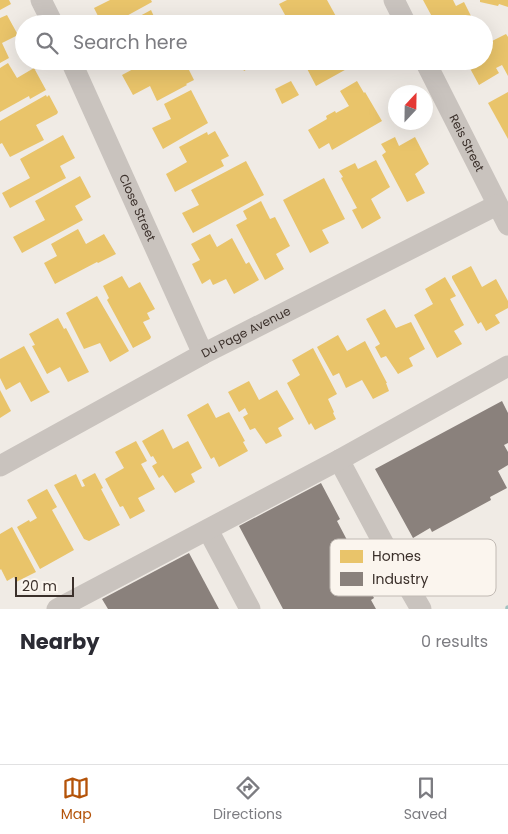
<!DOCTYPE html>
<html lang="en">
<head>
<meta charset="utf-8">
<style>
	body { margin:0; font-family:Poppins,sans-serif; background:#f7f7f7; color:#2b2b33 }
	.compass { position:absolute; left:388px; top:85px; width:45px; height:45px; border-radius:50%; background:#fff; box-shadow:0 5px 20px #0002; rotate:22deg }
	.scale { position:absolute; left:15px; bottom:12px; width:59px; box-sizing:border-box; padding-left:5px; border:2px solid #3b302b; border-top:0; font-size:14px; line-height:18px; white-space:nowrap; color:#3b302b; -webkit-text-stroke:4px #fbf5ee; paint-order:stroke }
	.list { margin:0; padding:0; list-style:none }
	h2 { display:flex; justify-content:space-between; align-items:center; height:65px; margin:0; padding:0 20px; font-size:21px }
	h2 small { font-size:16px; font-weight:400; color:#7c7c81 }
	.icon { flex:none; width:28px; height:28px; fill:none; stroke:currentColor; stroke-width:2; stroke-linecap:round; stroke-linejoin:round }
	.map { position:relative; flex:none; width:508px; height:609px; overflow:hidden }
	.search { position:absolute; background:#fff; box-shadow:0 5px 20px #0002; left:15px; right:15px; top:15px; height:55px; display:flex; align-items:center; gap:12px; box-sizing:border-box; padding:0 18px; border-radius:28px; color:#7c7c81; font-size:19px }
	.sheet { height:155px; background:#fff }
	nav { display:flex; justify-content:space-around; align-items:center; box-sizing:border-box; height:70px; border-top:1px solid #e1e1e2; background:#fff; font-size:14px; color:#7c7c81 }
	nav a { display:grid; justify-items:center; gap:2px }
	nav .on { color:#b45309 }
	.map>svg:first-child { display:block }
</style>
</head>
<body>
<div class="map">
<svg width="508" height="609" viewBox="0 0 508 609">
	<rect width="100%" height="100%" fill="#f0ebe5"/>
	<!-- homes -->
	<g fill="#e9c46a">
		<path d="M0 0H9L11 4 0 10Z"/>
		<path d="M110 0H151L152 2 112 24H102L94 8Z"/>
		<path d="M287 0H327L338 20 330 24H290L279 4Z"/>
		<path d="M423 0H453L456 6 464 2 472 18 465 22V24H436Z"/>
		<path d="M480 0H508V7L499 4 498 6 480 2Z"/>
		<path d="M151 10 157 23 166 18 175 23 181 19 184 24H125Z"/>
		<path d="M7 15 18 35 2 43 9 58 0 63V18Z"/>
		<path d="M230 16 235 24H215Z"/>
		<path d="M506 34 508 37V76L502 65 496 68 499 73 479 85 466 61H484V45Z"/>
		<path d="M148 61H175L177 66 185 62 194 80 186 84 187 85 157 101 150 86 133 95 122 75Z"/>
		<path d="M239 61H261L244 71Z"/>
		<path d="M303 61H361L316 86Z"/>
		<path d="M8 63 17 78 34 68 46 90 30 99 29 96 0 112V68Z"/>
		<path d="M291 81 299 95 282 104 275 89Z"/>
		<path d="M357 81 364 93 365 92 382 121 332 150 329 143 319 149 308 130 327 119 326 116 335 111 336 113 349 106 340 91Z"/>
		<path d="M191 90 208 123 163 149 152 128 171 119 164 104Z"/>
		<path d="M508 92V139L488 103Z"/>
		<path d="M46 95 47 97 49 95 58 112 57 114 36 125 44 140 10 157 2 143 0 144V121Z"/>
		<path d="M215 131 229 156 221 160 224 166 175 192 166 174 187 162 179 147 207 132 208 135Z"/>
		<path d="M63 135 75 158 60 166 66 178 10 208 2 193 30 178 20 159Z"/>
		<path d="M395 137 399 146 415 137 429 164 415 174 425 193 407 202 382 155 386 152 381 144Z"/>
		<path d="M376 160 390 187 371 199 381 218 362 229 352 210 357 208 341 178 343 177 339 171 355 163 358 169Z"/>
		<path d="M246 161 264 195 193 233 182 213 199 205 191 190Z"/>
		<path d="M80 176 91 197 75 206 83 220 22 253 13 237 45 220 35 201Z"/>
		<path d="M324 178 345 219 322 230 329 243 310 253 283 200Z"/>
		<path d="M261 201 270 219 275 217 290 246 276 254 284 269 265 280 236 225 247 219 243 211Z"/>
		<path d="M78 229 86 244 104 234 116 254 98 263 97 262 55 284 44 263 57 256 51 244Z"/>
		<path d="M210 234 217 247 232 238 246 264 249 262 259 280 234 294 226 279 213 285 210 279 202 284 192 264 200 260 191 244Z"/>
		<path d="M471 266 482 287 496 279 508 301V308L495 315 500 323 486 331 481 322 478 324 452 278V276Z"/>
		<path d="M122 276 129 288 140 282 155 309 147 313 150 319 143 322 151 337 150 339 133 348 107 300 109 298 103 286Z"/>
		<path d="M445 277 456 296 450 299 464 325 454 331 462 344 437 358 414 315 433 304 425 289Z"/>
		<path d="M97 296 129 351 110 362 100 343 84 349 66 313Z"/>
		<path d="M385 309 396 328 411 322 425 349 409 358 413 366 398 374 386 356 381 358 375 347 380 344 366 319Z"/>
		<path d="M58 318 64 329 66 328 89 372 68 382 60 367 47 374 32 346 35 345 29 334Z"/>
		<path d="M338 335 347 351 365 341 387 383H386L389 391 373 399 362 380 346 388 339 373 333 376 317 347Z"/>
		<path d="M24 346 48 390 50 392 31 402 20 382 6 390 0 378V359Z"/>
		<path d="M313 348 337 394 328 399 334 412 333 413 336 419 315 430 311 423 309 425 287 383 300 375 292 360Z"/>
		<path d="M249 381 259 400 277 390 294 419 278 428 282 436 266 444 255 428 250 430 243 417 248 414 245 408 239 412 228 392Z"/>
		<path d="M0 390 11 411 0 418Z"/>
		<path d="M208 403 216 418 229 412 245 441 243 442 248 451 219 467 214 457 211 459 187 415Z"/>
		<path d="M163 429 173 449 188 441 202 468 191 474 195 482 175 493 163 475 159 478 152 466 157 463 153 456 151 457 142 441Z"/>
		<path d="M136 441 147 461 141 464 155 489 138 498 145 511 130 519 123 506 120 507 105 479 124 468 115 452Z"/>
		<path d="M95 473 103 488 101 489 120 525 89 541 84 539 54 485 76 474 82 487 85 486 82 480Z"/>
		<path d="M47 489 57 507 52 510 74 550 40 569 17 527 29 520 30 522 37 518 27 500Z"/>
		<path d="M12 527 36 572 16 582 14 577 7 581 1 569 0 570V534Z"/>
	</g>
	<!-- industry -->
	<g fill="#8a817c">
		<path d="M502 401 508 413V443L504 445 508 452V465L498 471 507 488 490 497 491 500 432 532 430 528 413 538 375 469Z"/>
		<path d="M321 483 340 519 337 521 357 559 354 560 374 598 371 600 376 609H283L239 526Z"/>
		<path d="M189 553 219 609H108L102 599Z"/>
	</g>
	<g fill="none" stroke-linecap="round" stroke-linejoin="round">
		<!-- stream -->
		<path stroke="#a1c2c1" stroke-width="5.5" d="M508 609V608"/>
		<!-- minor -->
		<g stroke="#c9c3be" stroke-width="21">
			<path d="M41 0 53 24"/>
			<path d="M394 0 406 24"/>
			<path id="s1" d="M71 61 203 354"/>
			<path id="s2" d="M425 61 508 225"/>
			<path d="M339 460 387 550 421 609"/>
			<path id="s3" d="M0 466 203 354 497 205"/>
			<path d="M208 530 250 609"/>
			<path d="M57 609 339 460 508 366"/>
		</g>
	</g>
	<g text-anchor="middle" stroke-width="5" stroke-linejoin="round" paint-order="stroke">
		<!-- street labels -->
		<g font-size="12" fill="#3b302b" stroke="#fbf5ee">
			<text dy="4" stroke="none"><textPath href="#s2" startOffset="92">Reis Street</textPath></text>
			<text dy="4" stroke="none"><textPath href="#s1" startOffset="161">Close Street</textPath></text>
			<text dy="4" stroke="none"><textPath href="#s3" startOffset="280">Du Page Avenue</textPath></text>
		</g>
	</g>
	<!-- legend -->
	<rect x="330" y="539" width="166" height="57" rx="8" fill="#fbf5ee" stroke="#c1bab4" stroke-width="1"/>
	<rect x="340" y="550" width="23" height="13" fill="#e9c46a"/>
	<rect x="340" y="572" width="23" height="14" fill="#8a817c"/>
	<g font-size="14" fill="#3b302b">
		<text x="372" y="561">Homes</text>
		<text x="372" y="584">Industry</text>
	</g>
</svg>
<svg class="compass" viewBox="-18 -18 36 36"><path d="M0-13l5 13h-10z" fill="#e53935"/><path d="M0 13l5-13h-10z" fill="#7c7c81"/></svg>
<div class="scale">20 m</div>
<div class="search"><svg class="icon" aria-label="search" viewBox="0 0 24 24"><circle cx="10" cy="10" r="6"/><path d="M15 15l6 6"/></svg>Search here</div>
</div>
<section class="sheet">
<h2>Nearby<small>0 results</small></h2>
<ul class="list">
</ul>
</section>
<nav>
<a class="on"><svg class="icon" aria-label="map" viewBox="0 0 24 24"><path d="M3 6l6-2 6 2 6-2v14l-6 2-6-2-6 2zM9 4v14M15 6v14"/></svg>Map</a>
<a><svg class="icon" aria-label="directions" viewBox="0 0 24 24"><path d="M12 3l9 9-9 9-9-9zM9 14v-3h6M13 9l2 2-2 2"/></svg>Directions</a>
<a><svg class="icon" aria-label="saved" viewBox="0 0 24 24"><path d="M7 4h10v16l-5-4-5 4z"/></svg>Saved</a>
</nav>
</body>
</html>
